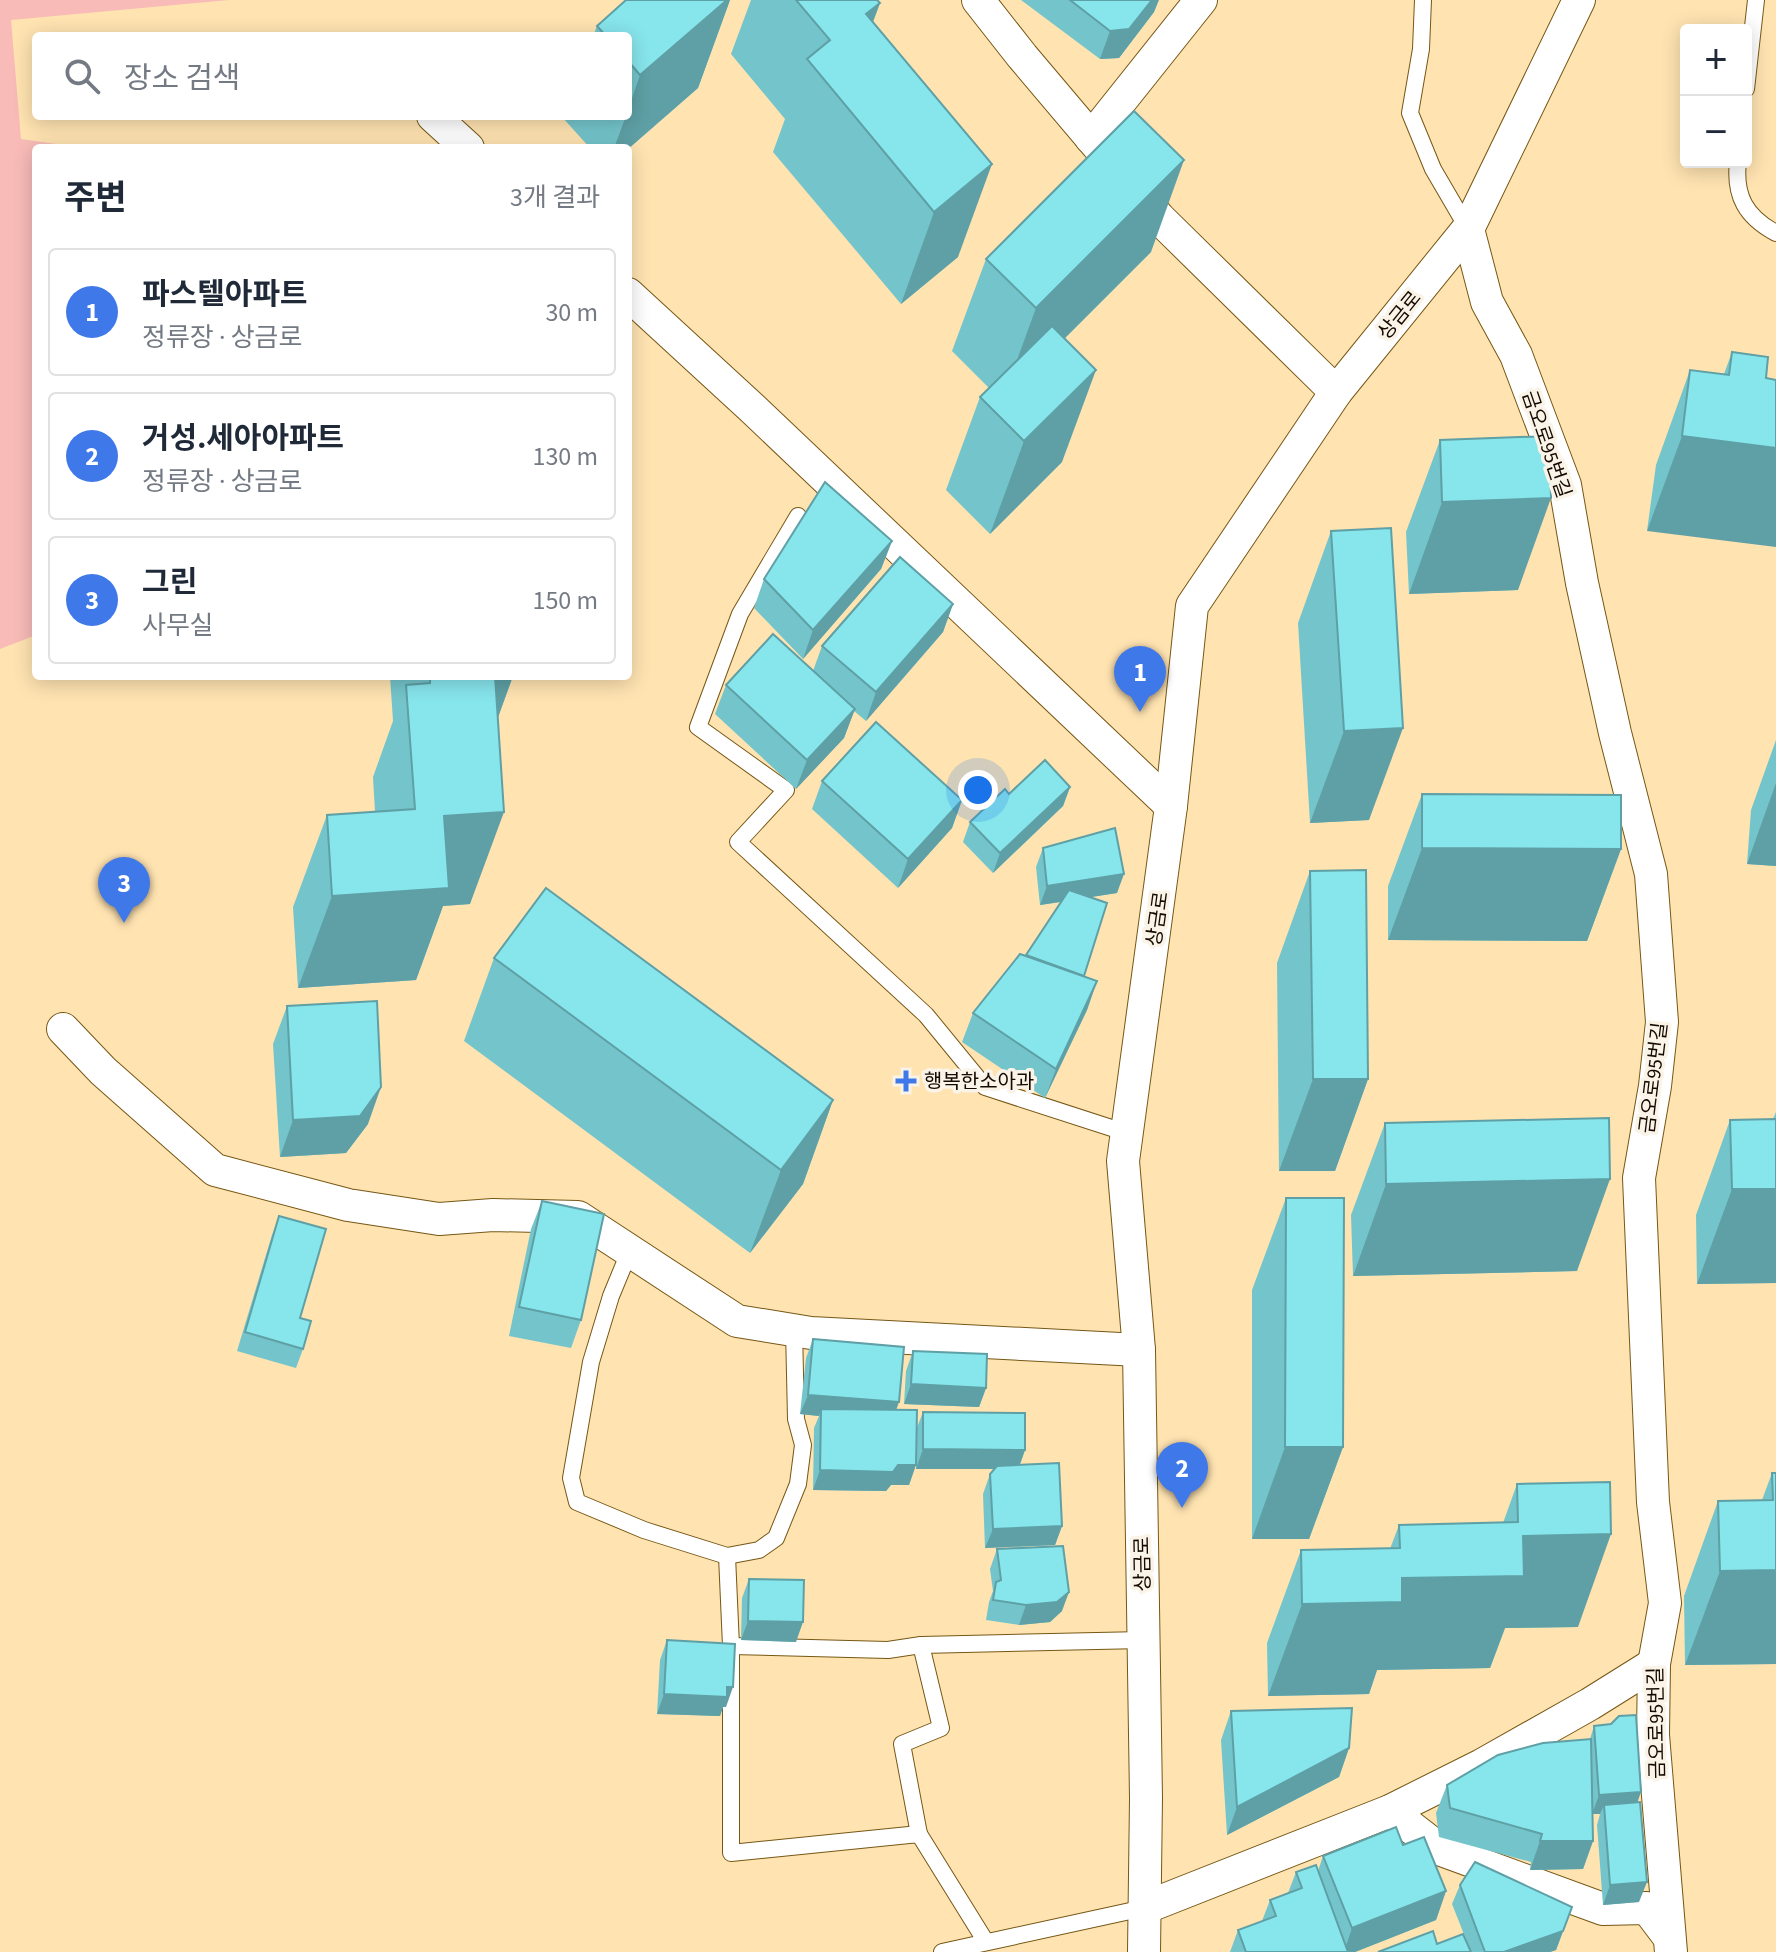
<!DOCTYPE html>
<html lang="ko">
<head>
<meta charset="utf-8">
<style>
	body { margin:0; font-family:"Source Sans 3","Noto Sans KR",sans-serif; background:#f6f6f7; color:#1f2937 }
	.controls { position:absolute; right:24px; top:24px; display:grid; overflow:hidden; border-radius:8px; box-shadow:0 4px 20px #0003 }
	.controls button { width:72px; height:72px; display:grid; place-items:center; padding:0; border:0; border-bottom:2px solid #e0e1e3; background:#fff; color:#1f2937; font:40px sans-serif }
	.you { position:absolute; left:978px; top:790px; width:28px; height:28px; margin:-20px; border:6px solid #fff; border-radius:50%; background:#1a73e8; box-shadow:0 0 0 12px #1a73e833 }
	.badge { display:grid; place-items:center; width:52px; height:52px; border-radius:50%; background:#3f78e8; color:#fff; font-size:26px; font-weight:700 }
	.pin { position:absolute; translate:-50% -66px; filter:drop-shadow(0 2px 4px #0008) }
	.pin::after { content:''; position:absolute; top:42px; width:28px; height:24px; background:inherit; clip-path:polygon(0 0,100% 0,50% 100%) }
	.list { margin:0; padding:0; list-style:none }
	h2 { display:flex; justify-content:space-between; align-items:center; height:104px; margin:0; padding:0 32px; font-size:34px }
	h2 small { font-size:26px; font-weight:400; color:#747a83 }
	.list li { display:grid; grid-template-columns:52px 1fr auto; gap:24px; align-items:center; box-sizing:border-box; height:128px; margin:0 16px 16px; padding:0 16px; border:2px solid #e0e1e3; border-radius:8px }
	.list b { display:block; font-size:30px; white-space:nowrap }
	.list p { margin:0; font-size:26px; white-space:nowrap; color:#747a83 }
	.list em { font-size:26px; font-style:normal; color:#747a83 }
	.icon { flex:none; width:44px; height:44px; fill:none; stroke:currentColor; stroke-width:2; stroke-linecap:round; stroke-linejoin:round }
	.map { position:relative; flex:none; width:1776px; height:1952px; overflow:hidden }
	.search { position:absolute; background:#fff; box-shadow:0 4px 20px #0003; left:32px; top:32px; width:600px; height:88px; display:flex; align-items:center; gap:20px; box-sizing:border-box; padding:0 28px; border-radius:8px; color:#747a83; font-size:30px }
	.panel { position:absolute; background:#fff; box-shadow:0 4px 20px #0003; left:32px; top:144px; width:600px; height:536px; border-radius:8px }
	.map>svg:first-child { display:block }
</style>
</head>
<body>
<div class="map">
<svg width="1776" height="1952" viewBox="0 0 1776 1952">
	<rect width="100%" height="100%" fill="#ffe3b1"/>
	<!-- green -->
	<path fill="#f8bbb8" d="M0 0H229L11 20 21 139 84 148H36V635L0 649Z"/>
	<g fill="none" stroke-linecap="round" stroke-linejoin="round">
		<defs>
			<g id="lane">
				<path d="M1423 0 1421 49 1410 113 1433 169 1468 229"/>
				<path d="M1746 89 1756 0"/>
				<path d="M1738 162C1734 196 1746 217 1776 233"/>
				<path d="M798 516 740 614 698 727 786 790 738 842 926 1015 985 1087 1127 1133"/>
				<path d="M630 1250 611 1296 591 1362 571 1478 577 1502 644 1530 727 1556 731 1646V1853L919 1834 986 1942"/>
				<path d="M727 1556 759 1550 776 1538 798 1484 803 1445 796 1419 794 1329"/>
				<path d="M731 1646 888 1650 921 1645 1143 1640"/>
				<path d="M919 1834 902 1744 941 1728 921 1645"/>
				<path d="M942 1952 1144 1908"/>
			</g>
			<g id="street">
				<path d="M978 0 1022 56 1159 218 1336 392"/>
				<path d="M433 116 468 148"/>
				<path d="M1091 138 1201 0"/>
				<path d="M1468 229 1487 302 1516 355 1565 485 1582 583 1615 733 1651 874 1662 1022 1655 1086 1639 1178 1653 1502 1665 1603 1654 1664 1653 1735 1671 1952"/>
				<path d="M628 294 752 408 1171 806"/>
				<path d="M63 1029 103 1071 215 1170 348 1205 439 1219 493 1215 578 1217 737 1321 811 1333 1139 1350"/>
				<path d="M1390 1811 1439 1849 1603 1909 1647 1908 1669 1937"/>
				<path d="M1144 1908 1390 1811 1482 1765 1590 1704 1654 1664"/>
				<path d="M1144 1952 1146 1798 1139 1350 1123 1161 1171 806 1192 606 1336 392 1468 229 1579 0"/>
			</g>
		</defs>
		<!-- lane casing -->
		<use href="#lane" stroke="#765714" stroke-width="18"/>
		<!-- street casing -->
		<use href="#street" stroke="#765714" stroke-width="34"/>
		<!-- lane -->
		<use href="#lane" stroke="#fff" stroke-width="16"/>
		<!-- street -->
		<use href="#street" stroke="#fff" stroke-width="32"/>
	</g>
	<!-- wall -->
	<g fill="#74c5cb">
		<path d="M626 0H730L698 88 628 149V148H590L563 118 564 116H628V36H593L597 26Z"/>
		<path d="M751 0H877L880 3 873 21 958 257 901 304 773 152 785 119 731 54Z"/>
		<path d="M1021 0H1158L1154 12 1119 58 1100 59Z"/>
		<path d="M1151 252 1064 339 1062 462 990 534 946 490 980 397 989 388 952 351 986 259Z"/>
		<path d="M1732 352 1766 378 1647 531 1656 465 1690 370 1724 374Z"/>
		<path d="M1440 440 1518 590 1409 594 1406 532Z"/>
		<path d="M1331 531 1369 820 1310 823 1298 623Z"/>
		<path d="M892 541 881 569 803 659 754 608 764 579Z"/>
		<path d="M953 604 943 632 866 721 854 711 844 738 796 789 715 714 726 685 813 671 822 646Z"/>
		<path d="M390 676H513L498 717 470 904 443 906 416 980 298 988 293 907 327 815 375 812 373 777 393 721Z"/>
		<path d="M1776 740V866L1747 864 1751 810Z"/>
		<path d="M822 781 962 800 952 828 898 888 812 809Z"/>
		<path d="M1070 787 1063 806 993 873 963 842 970 822 1009 794Z"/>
		<path d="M1422 794 1621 849 1587 941 1388 940V886Z"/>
		<path d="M1043 848 1117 893 1091 897 1084 976 1097 981 1087 1010 1045 1098 962 1042 973 1013 1026 956 1061 902 1040 905 1036 867Z"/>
		<path d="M1310 871 1368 1079 1335 1171H1279L1277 963Z"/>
		<path d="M494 958 833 1100 803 1184 750 1253 464 1041Z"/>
		<path d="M287 1006 368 1124 346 1153 280 1157 273 1044Z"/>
		<path d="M1776 1112V1283L1697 1284 1696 1215 1730 1120 1773 1119Z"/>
		<path d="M1385 1123 1577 1271 1353 1276 1351 1215Z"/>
		<path d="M1286 1198 1343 1447 1309 1539H1252V1290Z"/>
		<path d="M542 1201 581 1320 571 1348 509 1336 531 1229Z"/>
		<path d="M279 1216 300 1318 303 1349 296 1368 237 1351 272 1235Z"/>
		<path d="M813 1339 896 1410 916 1430 923 1412 1025 1450 1020 1465 1062 1526 1055 1545 985 1548 983 1494 990 1474 994 1469H916V1464L909 1485H891L886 1491 813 1490 814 1428 819 1416 800 1414 806 1358Z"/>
		<path d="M913 1351 986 1388 979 1407 904 1404 906 1371Z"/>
		<path d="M1772 1473 1776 1664 1685 1665 1684 1596 1718 1501 1762 1500Z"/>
		<path d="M1517 1484 1578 1627 1505 1628 1490 1668 1377 1670 1369 1694 1268 1696 1267 1643 1301 1550 1390 1549 1399 1525 1503 1523Z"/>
		<path d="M997 1549 1062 1611 1050 1622 1019 1625 986 1620 989 1602 993 1591 990 1569Z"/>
		<path d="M749 1579 796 1642 741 1640 742 1598Z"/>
		<path d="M667 1640 726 1707H723L720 1716 657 1714 660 1660Z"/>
		<path d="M1231 1711 1349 1748 1339 1777 1227 1835 1221 1740Z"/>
		<path d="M1594 1726 1637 1802 1639 1902 1603 1905 1597 1825 1600 1814H1593V1841L1583 1869 1530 1870 1531 1862 1439 1837 1436 1813 1447 1785 1590 1739Z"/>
		<path d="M1403 1845 1446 1891 1436 1920 1355 1952H1230L1238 1930 1262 1921 1270 1900 1288 1893 1296 1872 1318 1871 1323 1856Z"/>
		<path d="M1460 1885 1565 1926 1556 1950 1550 1952H1471L1452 1904Z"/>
	</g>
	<!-- shaded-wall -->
	<g fill="#5ea0a5">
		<path d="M727 0H730L698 88 628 149V148H614L626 116H628V110L640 75Z"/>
		<path d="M1152 0H1159L1154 12 1119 58 1100 59 1110 31Z"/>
		<path d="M880 3 846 95 866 14Z"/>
		<path d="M1184 160 1151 252 1002 401 1036 308Z"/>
		<path d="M992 164 958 257 901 304 934 212Z"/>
		<path d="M1096 370 1062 462 990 534 1024 441Z"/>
		<path d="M1682 436 1776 448V547L1647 531Z"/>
		<path d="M1551 498 1518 590 1409 594 1442 502Z"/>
		<path d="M892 541 881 569 803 659 813 630Z"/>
		<path d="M953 604 943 632 866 721 876 692Z"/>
		<path d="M491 676H513L484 756Z"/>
		<path d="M855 709 844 738 796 789 807 760Z"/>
		<path d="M1403 728 1369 820 1310 823 1344 731Z"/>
		<path d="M1776 783V866L1747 864Z"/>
		<path d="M1070 787 1063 806 993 873 1000 853Z"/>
		<path d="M962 800 952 828 898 888 908 859Z"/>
		<path d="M504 812 470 904 443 906 416 980 298 988 332 896 444 816Z"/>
		<path d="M1422 848 1621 849 1587 941 1388 940Z"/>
		<path d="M1124 874 1117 893 1040 905 1047 886Z"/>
		<path d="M1097 981 1087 1010 1045 1098 1056 1069Z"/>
		<path d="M1313 1079H1368L1335 1171H1279Z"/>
		<path d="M381 1087 368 1124 346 1153 280 1157 293 1120Z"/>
		<path d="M833 1100 803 1184 750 1253 781 1170Z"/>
		<path d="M1610 1179 1577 1271 1353 1276 1386 1184Z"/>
		<path d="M1732 1189H1776V1283L1697 1284Z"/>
		<path d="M911 1384 986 1388 979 1407 904 1404Z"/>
		<path d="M808 1395 899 1402 892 1422 821 1409 819 1416 800 1414Z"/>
		<path d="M1285 1447H1343L1309 1539H1252Z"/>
		<path d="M923 1449 1025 1450 1018 1469H916Z"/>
		<path d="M898 1465H916L909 1485H891L886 1491 813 1490 820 1470Z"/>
		<path d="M1062 1526 1055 1545 985 1548 993 1529Z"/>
		<path d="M1611 1534 1578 1627 1505 1628 1490 1668 1377 1670 1369 1694 1268 1696 1302 1604 1402 1578 1523 1536Z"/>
		<path d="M1776 1570V1664L1685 1665 1720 1571Z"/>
		<path d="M1069 1592 1062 1611 1050 1622 1019 1625 1026 1605Z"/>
		<path d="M748 1621 803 1622 796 1642 741 1640Z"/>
		<path d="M727 1687H733L726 1707H723L720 1716 657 1714 664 1694Z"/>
		<path d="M1349 1748 1339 1777 1227 1835 1237 1807Z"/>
		<path d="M1641 1792 1634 1812 1604 1805 1600 1814H1592L1599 1795Z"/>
		<path d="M1540 1841H1593L1583 1869 1530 1870Z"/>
		<path d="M1647 1882 1639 1902 1603 1905 1610 1885Z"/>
		<path d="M1446 1891 1436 1920 1355 1952H1344L1352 1928Z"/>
		<path d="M1572 1907 1556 1950 1550 1952H1504Z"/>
	</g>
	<!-- building -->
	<g fill="#87e5ec" stroke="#5ea0a5" stroke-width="2">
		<path d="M626 0H727L640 75 628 61V36H606L597 26Z"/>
		<path d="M796 0H877L880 3 866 14 992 164 934 212 807 59 830 40Z"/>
		<path d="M1070 0H1152L1129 29 1110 31Z"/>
		<path d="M1134 111 1184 160 1036 308 986 259Z"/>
		<path d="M1052 326 1096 370 1024 441 980 397Z"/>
		<path d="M1732 352 1768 357 1766 378 1776 380V448L1682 436 1690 370 1729 375Z"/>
		<path d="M1549 436 1551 498 1442 502 1440 440Z"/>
		<path d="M825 482 892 541 813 630 764 579Z"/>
		<path d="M1391 528 1403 728 1344 731 1331 531Z"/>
		<path d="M900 557 953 604 876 692 822 646Z"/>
		<path d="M773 634 855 709 807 760 726 685Z"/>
		<path d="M430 676H495L504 812 444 816 449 888 332 896 327 815 415 809 406 685 430 683Z"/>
		<path d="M876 722 962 800 908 859 822 781Z"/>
		<path d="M1045 760 1070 787 1000 853 970 822 1005 789 1009 794Z"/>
		<path d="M1422 794 1621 795V849L1422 848Z"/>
		<path d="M1115 828 1124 874 1047 886 1043 848Z"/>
		<path d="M1366 870 1368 1079H1313L1310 871Z"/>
		<path d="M546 888 833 1100 781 1170 494 958Z"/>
		<path d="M1069 890 1107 903 1084 976 1026 955Z"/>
		<path d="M1020 954 1097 981 1056 1069 973 1013Z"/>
		<path d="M377 1001 381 1087 360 1116 293 1120 287 1006Z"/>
		<path d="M1609 1118 1610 1179 1386 1184 1385 1123Z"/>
		<path d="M1776 1119V1189H1732L1730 1120Z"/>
		<path d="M1286 1198H1344L1343 1447H1285Z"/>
		<path d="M542 1201 604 1214 581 1320 519 1307Z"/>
		<path d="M279 1216 326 1229 300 1318 311 1321 303 1349 245 1332Z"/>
		<path d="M813 1339 904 1347 899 1402 808 1395Z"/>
		<path d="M913 1351 987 1354 986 1388 911 1384Z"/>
		<path d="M821 1409 917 1410 916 1465H898L893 1472 820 1470Z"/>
		<path d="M923 1412 1025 1413V1450L923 1449Z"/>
		<path d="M1059 1463 1062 1526 993 1529 990 1474 997 1466Z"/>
		<path d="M1772 1473H1776V1570L1720 1571 1718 1501 1773 1500Z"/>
		<path d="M1610 1482 1611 1534 1523 1536 1524 1576 1402 1578V1602L1302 1604 1301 1550 1400 1548 1399 1525 1518 1522 1517 1484Z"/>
		<path d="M1063 1546 1069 1592 1057 1602 1026 1605 993 1600 996 1582 1001 1580 997 1549Z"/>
		<path d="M749 1579 804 1580 803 1622 748 1621Z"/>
		<path d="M667 1640 735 1644 733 1687H727V1697L664 1694Z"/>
		<path d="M1352 1708 1349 1748 1237 1807 1231 1711Z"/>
		<path d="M1636 1715 1641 1792 1599 1795 1594 1726 1611 1724 1619 1716Z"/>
		<path d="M1591 1739 1593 1841H1540L1542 1834 1450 1808 1447 1785 1498 1755 1543 1743Z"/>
		<path d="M1640 1802 1647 1882 1610 1885 1604 1805Z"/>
		<path d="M1396 1827 1403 1845 1424 1837 1446 1891 1352 1928 1323 1856Z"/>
		<path d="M1475 1862 1572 1907 1563 1931 1504 1952H1485L1460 1885Z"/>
		<path d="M1316 1865 1348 1952H1246L1238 1930 1276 1916 1270 1900 1302 1888 1296 1872Z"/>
		<path d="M1433 1931 1437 1944 1463 1934 1471 1952H1378Z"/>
	</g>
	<!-- markers -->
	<path fill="#3f78e8" stroke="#faf3e7" stroke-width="3" d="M902 1069h8v8h8v8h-8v8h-8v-8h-8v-8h8z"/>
	<g text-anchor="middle" stroke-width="7" stroke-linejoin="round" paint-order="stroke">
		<!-- street labels -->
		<g font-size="20" fill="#150900" stroke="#faf3e7">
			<text transform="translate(1399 315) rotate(-51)" y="7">상금로</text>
			<text transform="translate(1547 444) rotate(71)" y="7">금오로95번길</text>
			<text transform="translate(1157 919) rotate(-82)" y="7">상금로</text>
			<text transform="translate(1653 1078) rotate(-83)" y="7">금오로95번길</text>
			<text transform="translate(1142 1564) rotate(-91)" y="7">상금로</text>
			<text transform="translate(1656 1723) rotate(-91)" y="7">금오로95번길</text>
		</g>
		<!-- poi labels -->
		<g font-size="20" fill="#150900" stroke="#faf3e7" text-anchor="start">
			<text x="924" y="1088">행복한소아과</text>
		</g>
	</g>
</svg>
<div class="controls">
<button>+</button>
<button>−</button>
</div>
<div class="you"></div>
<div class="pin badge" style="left:1140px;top:712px">1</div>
<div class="pin badge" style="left:1182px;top:1508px">2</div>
<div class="pin badge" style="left:124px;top:923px">3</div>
<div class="search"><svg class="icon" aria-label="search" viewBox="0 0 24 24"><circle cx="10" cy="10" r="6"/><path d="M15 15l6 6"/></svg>장소 검색</div>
<section class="panel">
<h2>주변<small>3개 결과</small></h2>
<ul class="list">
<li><span class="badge">1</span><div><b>파스텔아파트</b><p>정류장 · 상금로</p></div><em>30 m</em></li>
<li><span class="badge">2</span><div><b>거성.세아아파트</b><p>정류장 · 상금로</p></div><em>130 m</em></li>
<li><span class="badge">3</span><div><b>그린</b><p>사무실</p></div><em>150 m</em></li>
</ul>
</section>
</div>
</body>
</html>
